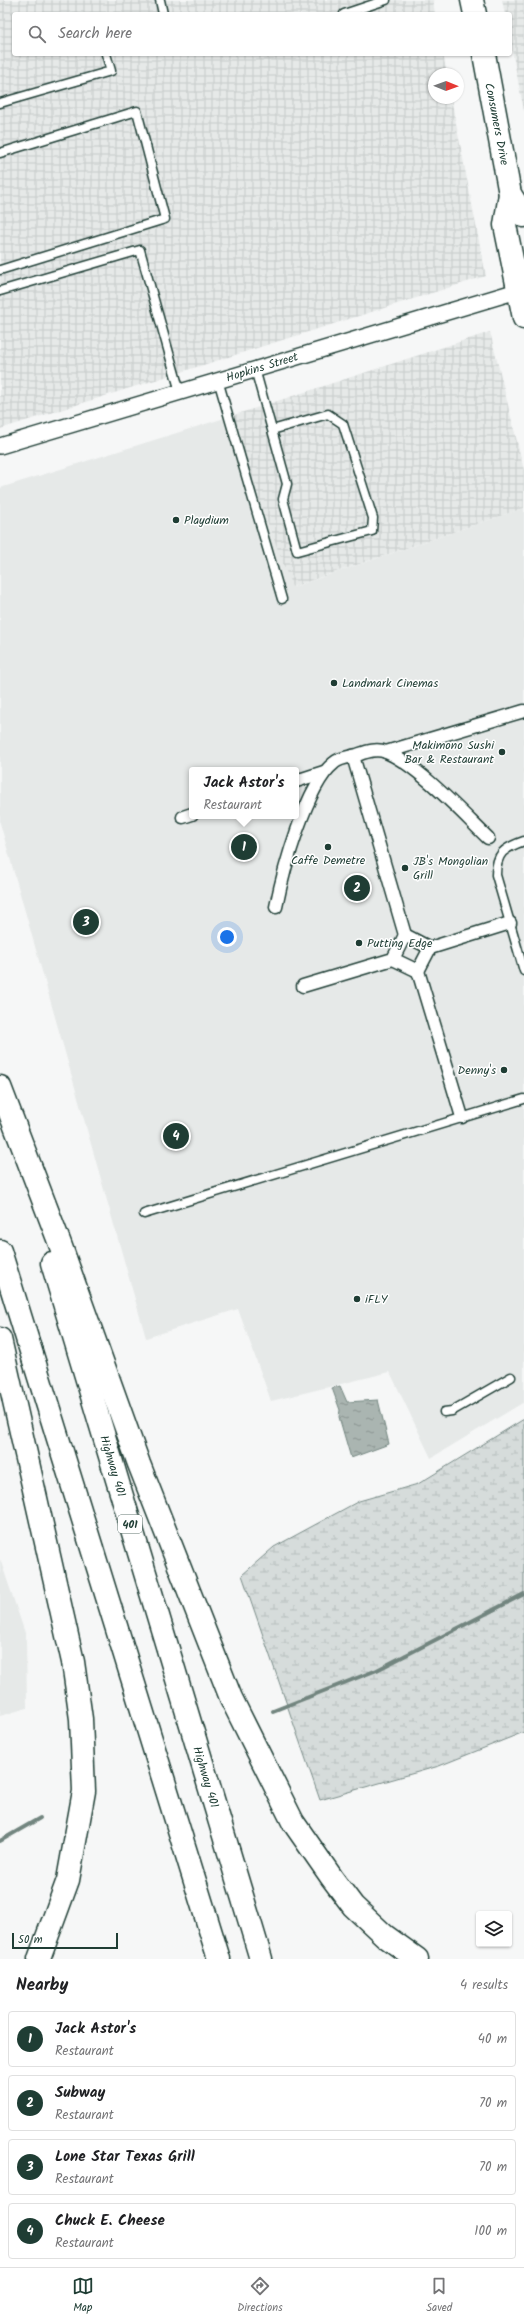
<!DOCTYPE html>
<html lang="en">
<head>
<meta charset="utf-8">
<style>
	body { margin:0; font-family:Kalam,sans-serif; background:#f2f2f2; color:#202124 }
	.controls { position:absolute; right:12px; bottom:12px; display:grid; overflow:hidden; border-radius:4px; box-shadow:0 1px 3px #0004 }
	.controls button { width:36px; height:36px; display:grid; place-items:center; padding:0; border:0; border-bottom:1px solid #e0e0e0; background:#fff; color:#202124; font:20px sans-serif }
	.compass { position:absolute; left:428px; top:68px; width:36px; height:36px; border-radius:50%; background:#fff; box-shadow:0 1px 3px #0004; rotate:91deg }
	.scale { position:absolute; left:12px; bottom:10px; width:106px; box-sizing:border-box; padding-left:4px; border:2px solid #1f3d34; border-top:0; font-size:11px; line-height:14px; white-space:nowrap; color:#1f3d34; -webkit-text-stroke:3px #fff; paint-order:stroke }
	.you { position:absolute; left:227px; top:937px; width:14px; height:14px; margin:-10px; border:3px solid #fff; border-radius:50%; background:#1a73e8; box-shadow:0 0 0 6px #1a73e833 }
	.badge { display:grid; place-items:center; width:26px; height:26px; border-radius:50%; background:#1f3d34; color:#fff; font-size:13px; font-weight:700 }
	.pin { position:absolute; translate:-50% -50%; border:2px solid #fff; box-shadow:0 1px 4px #0006 }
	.popup { position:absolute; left:189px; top:767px; width:110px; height:52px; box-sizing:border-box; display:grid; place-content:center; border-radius:4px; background:#fff; filter:drop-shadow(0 1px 3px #0005); font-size:13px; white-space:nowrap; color:#757577 }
	.popup b { font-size:15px; color:#202124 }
	.popup::after { content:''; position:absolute; left:50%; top:100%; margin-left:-8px; border:8px solid transparent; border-top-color:#fff }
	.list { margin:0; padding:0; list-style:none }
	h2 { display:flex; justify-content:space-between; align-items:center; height:52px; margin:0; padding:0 16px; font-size:17px }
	h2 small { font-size:13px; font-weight:400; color:#757577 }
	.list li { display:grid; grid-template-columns:26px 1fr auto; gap:12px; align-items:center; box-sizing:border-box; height:56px; margin:0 8px 8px; padding:0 8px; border:1px solid #e0e0e0; border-radius:4px }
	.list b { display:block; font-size:15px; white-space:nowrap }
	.list p { margin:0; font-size:13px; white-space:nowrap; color:#757577 }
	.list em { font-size:13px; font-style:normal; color:#757577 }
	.icon { flex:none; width:22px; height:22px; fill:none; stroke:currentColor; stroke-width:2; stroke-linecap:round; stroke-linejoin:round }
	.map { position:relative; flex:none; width:524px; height:1959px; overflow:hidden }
	.search { position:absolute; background:#fff; box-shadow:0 1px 3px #0004; left:12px; right:12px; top:12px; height:44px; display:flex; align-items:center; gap:10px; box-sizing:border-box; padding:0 14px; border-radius:4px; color:#757577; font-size:15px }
	.sheet { height:308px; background:#fff }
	nav { display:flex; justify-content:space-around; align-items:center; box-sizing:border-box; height:56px; border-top:1px solid #e0e0e0; background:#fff; font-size:11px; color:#757577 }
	nav a { display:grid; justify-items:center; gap:2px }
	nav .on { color:#1f3d34 }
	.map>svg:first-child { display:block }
</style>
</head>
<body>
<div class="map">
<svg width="524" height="1959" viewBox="0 0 524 1959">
	<defs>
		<pattern id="industrial-grid" width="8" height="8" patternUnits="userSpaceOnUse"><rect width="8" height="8" fill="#e6e9e8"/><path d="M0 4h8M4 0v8" fill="none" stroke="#c5c9c8"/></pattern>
		<pattern id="wetland-marsh" width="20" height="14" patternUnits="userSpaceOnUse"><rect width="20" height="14" fill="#d6dcdb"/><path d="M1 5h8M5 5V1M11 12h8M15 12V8" fill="none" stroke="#b7bebd"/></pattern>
		<pattern id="water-ripples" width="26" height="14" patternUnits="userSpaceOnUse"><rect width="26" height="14" fill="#aab5b1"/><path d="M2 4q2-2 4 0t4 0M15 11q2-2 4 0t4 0" fill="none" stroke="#8a9491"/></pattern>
	</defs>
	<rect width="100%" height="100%" fill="#f6f7f7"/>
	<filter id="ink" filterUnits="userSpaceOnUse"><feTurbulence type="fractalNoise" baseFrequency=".025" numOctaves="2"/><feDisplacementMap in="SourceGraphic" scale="8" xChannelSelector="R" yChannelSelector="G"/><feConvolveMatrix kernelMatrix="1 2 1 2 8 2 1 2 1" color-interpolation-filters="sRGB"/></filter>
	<g filter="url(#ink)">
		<!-- built -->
		<g fill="#e6e9e8" fill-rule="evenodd">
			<path d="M228 417 293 587 524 508V1402L431 1458 390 1372 271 1401 238 1309 146 1338 0 823V488ZM192 770H296V816H192Z"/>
			<path d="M0 1559 26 1636 27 1708 0 1716Z"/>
		</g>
		<!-- industrial -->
		<g fill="url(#industrial-grid)">
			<path d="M0 0H433L435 14H14V54H443L447 74H434V98H451L486 276 0 429Z"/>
			<path d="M502 0H524V111L510 40V14H505Z"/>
			<path d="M490 332 524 470V508L292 587 228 417Z"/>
		</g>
		<!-- wetland -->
		<path fill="url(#wetland-marsh)" stroke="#7a8c88" d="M524 1419V1732L439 1766 320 1800 242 1575 274 1547 359 1501 418 1484Z"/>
		<!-- water -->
		<path fill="url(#water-ripples)" stroke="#72857f" d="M340 1386 347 1402 378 1400 389 1444 351 1458 339 1417 340 1410 332 1388Z"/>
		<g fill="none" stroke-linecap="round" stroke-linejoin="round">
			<!-- stream -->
			<g stroke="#72857f" stroke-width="4">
				<path d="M273 1711 377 1670 524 1594"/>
				<path d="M0 1841 40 1818"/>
			</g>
			<defs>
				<g id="service">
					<path d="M160 0 163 14"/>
					<path d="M344 14 386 0"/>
					<path d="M0 103 111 71 106 54"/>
					<path d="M0 153 137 111 165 219 0 270"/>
					<path d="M0 291 140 250 180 392"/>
					<path d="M255 369 287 484 283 499 297 551 372 531 373 518 343 424 328 414 272 430"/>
					<path d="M218 380 282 599"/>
					<path d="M524 841C504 848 496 853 496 875L524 971"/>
					<path d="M144 1214 524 1099"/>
					<path d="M444 1412 452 1411 511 1377"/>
				</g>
				<g id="pedestrian">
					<path d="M386 752 524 711"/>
					<path d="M353 756 405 935"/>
					<path d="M296 781 324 772"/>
					<path d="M183 817 192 814"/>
					<path d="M276 907C283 872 306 785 334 763 339 758 350 757 357 755 366 752 376 748 386 752 419 766 462 813 488 838"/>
					<path d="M430 948 510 923"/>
					<path d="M418 971 462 1117"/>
					<path d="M303 986 393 959 418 971 430 948 405 935 393 959"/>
				</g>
				<path id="minor" d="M0 446 524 289"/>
				<g id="secondary">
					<path d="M472 0 475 14"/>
					<path d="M484 54 510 194 524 216"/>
					<path d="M510 194 505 225 524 318"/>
				</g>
				<g id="motorway">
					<path d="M0 1087 60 1244 139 1464 231 1698 293 1822 332 1878 353 1906 385 1936 417 1959"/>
					<path d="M0 1251 219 1959"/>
					<path d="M52 1263 261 1959"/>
					<path d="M0 1339 73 1662 81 1719 84 1791 68 1880 39 1959"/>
				</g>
			</defs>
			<!-- service casing -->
			<use href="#service" stroke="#1f3d34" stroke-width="11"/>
			<!-- pedestrian casing -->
			<use href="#pedestrian" stroke="#1f3d34" stroke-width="15"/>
			<!-- minor casing -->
			<use href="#minor" stroke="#1f3d34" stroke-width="18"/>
			<!-- secondary casing -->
			<use href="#secondary" stroke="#1f3d34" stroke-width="25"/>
			<!-- motorway casing -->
			<use href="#motorway" stroke="#1f3d34" stroke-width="25"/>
			<!-- service -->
			<use href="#service" stroke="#fff" stroke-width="8"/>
			<!-- pedestrian -->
			<use href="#pedestrian" stroke="#fff" stroke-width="12"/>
			<!-- minor -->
			<use href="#minor" stroke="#fff" stroke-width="15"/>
			<!-- secondary -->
			<use href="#secondary" stroke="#fff" stroke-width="22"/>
			<!-- motorway -->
			<use href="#motorway" stroke="#fff" stroke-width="22"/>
		</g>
	</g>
	<!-- markers -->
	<g fill="#1f3d34" stroke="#fff" stroke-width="1.5">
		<circle cx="176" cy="520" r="4"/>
		<circle cx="334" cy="683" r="4"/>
		<circle cx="502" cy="752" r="4"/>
		<circle cx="328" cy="847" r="4"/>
		<circle cx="405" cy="868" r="4"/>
		<circle cx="359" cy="943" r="4"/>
		<circle cx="504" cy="1070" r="4"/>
		<circle cx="357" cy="1299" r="4"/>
	</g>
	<g text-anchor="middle" stroke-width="3" stroke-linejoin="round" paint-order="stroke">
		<!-- shield labels -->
		<rect fill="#fff" stroke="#627771" stroke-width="1" x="118" y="1515" width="24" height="18" rx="3"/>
		<g font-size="11" font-weight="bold" fill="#1f3d34">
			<text x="130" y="1528">401</text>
		</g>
		<!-- street labels -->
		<g font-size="12" fill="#1f3d34" stroke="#fff">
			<text transform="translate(497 124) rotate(79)" y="4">Consumers Drive</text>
			<text transform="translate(262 367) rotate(-17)" y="4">Hopkins Street</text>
			<text transform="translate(113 1466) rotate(73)" y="4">Highway 401</text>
			<text transform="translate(206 1777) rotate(73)" y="4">Highway 401</text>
		</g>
		<!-- poi labels -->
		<g font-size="12" fill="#1f3d34" stroke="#fff" text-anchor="start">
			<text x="184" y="524">Playdium</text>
			<text x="342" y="687">Landmark Cinemas</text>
			<text x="494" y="749" text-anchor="end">Makimono Sushi<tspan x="494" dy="14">Bar &amp; Restaurant</tspan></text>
			<text x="328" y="864" text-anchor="middle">Caffe Demetre</text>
			<text x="413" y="865">JB's Mongolian<tspan x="413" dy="14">Grill</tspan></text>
			<text x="367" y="947">Putting Edge</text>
			<text x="496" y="1074" text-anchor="end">Denny's</text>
			<text x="365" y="1303">iFLY</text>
		</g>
	</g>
</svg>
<div class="controls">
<button><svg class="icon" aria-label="layers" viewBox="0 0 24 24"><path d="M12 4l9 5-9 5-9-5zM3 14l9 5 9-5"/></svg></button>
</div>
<svg class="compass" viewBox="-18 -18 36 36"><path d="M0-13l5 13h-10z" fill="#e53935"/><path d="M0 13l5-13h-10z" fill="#757577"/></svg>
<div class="scale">50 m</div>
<div class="you"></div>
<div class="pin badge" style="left:244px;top:847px">1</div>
<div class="popup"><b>Jack Astor's</b>Restaurant</div>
<div class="pin badge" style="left:357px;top:888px">2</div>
<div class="pin badge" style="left:86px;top:922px">3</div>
<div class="pin badge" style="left:176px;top:1136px">4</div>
<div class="search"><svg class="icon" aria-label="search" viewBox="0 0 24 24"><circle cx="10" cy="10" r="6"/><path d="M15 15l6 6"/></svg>Search here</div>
</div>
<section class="sheet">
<h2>Nearby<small>4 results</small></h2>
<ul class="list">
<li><span class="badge">1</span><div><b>Jack Astor's</b><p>Restaurant</p></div><em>40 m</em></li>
<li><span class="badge">2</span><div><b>Subway</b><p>Restaurant</p></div><em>70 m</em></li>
<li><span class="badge">3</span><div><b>Lone Star Texas Grill</b><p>Restaurant</p></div><em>70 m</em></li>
<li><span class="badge">4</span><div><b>Chuck E. Cheese</b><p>Restaurant</p></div><em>100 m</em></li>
</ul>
</section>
<nav>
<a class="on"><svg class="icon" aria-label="map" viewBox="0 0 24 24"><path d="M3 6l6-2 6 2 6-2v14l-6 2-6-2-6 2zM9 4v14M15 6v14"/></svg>Map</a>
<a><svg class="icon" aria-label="directions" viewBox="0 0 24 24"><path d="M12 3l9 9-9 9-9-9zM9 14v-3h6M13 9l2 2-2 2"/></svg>Directions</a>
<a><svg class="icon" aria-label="saved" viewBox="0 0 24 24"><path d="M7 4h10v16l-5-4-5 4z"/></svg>Saved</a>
</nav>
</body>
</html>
